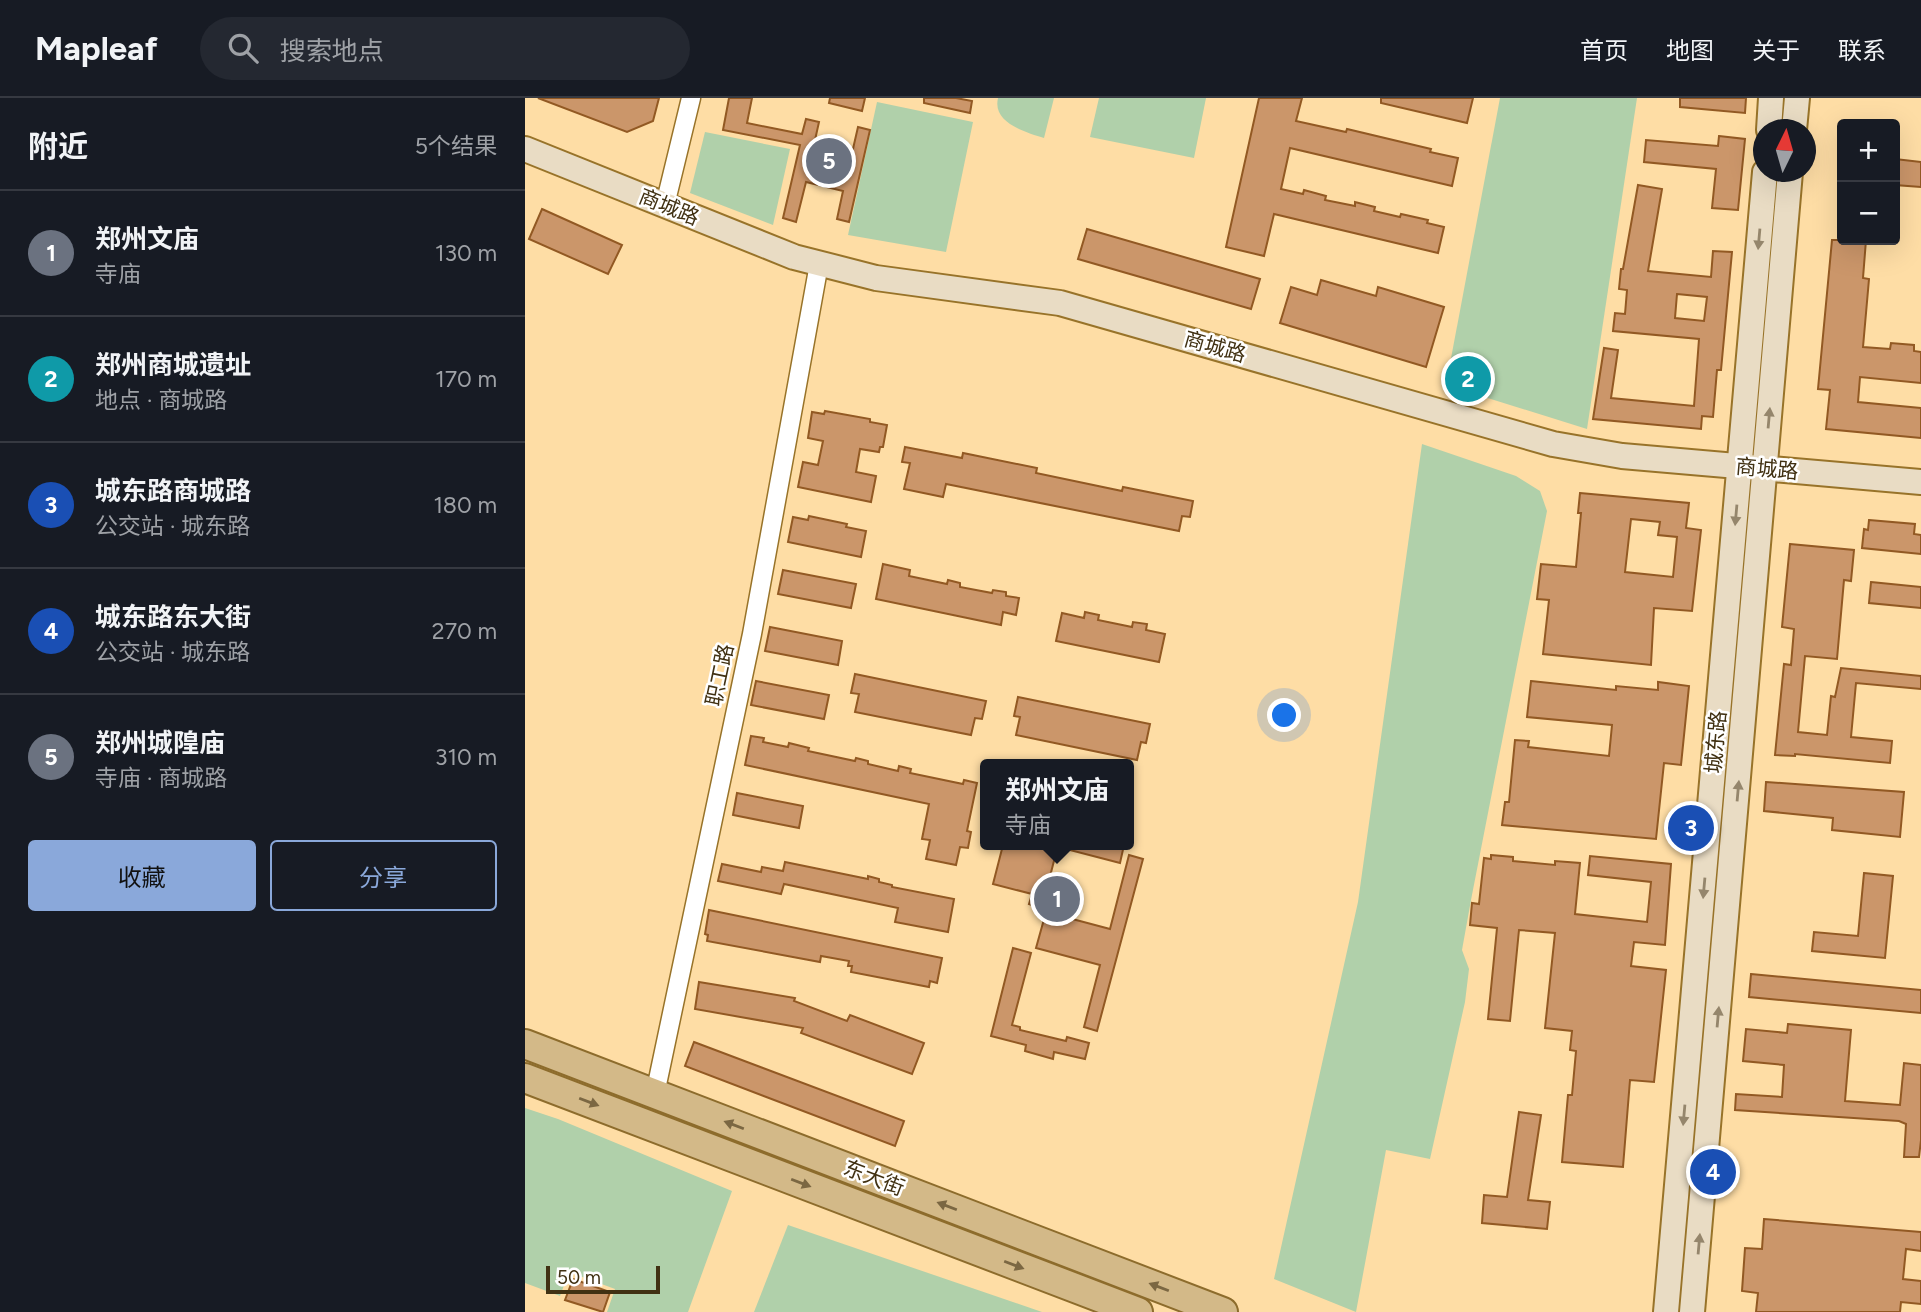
<!DOCTYPE html>
<html lang="zh">
<head>
<meta charset="utf-8">
<style>
	body { margin:0; font-family:Figtree,"Noto Sans SC",sans-serif; background:#242831; color:#f1f3f6 }
	.controls { position:absolute; right:21px; top:21px; display:grid; overflow:hidden; border-radius:7px; box-shadow:0 7px 28px #0002 }
	.controls button { width:63px; height:63px; display:grid; place-items:center; padding:0; border:0; border-bottom:2px solid #363941; background:#171b24; color:#f1f3f6; font:35px sans-serif }
	.compass { position:absolute; left:1228px; top:21px; width:63px; height:63px; border-radius:50%; background:#171b24; box-shadow:0 7px 28px #0002; rotate:5deg }
	.scale { position:absolute; left:21px; bottom:18px; width:114px; box-sizing:border-box; padding-left:7px; border:4px solid #413113; border-top:0; font-size:19px; line-height:24px; white-space:nowrap; color:#413113; -webkit-text-stroke:5px #fff; paint-order:stroke }
	.you { position:absolute; left:760px; top:618px; width:24px; height:24px; margin:-18px; border:5px solid #fff; border-radius:50%; background:#1a73e8; box-shadow:0 0 0 10px #1a73e833 }
	.badge { display:grid; place-items:center; width:46px; height:46px; border-radius:50%; background:#8aa8da; color:#fff; font-size:23px; font-weight:700 }
	.pin { position:absolute; translate:-50% -50%; border:4px solid #fff; box-shadow:0 2px 7px #0006 }
	.popup { position:absolute; left:455px; top:661px; width:154px; height:91px; box-sizing:border-box; display:grid; place-content:center; border-radius:7px; background:#171b24; filter:drop-shadow(0 2px 5px #0005); font-size:23px; white-space:nowrap; color:#9ea1a6 }
	.popup b { font-size:26px; color:#f1f3f6 }
	.popup::after { content:''; position:absolute; left:50%; top:100%; margin-left:-14px; border:14px solid transparent; border-top-color:#171b24 }
	.list { margin:0; padding:0; list-style:none }
	h2 { display:flex; justify-content:space-between; align-items:center; height:91px; margin:0; padding:0 28px; font-size:30px }
	h2 small { font-size:23px; font-weight:400; color:#9ea1a6 }
	.list li { display:grid; grid-template-columns:46px 1fr auto; gap:21px; align-items:center; box-sizing:border-box; height:126px; padding:0 28px; border-top:2px solid #363941 }
	.list b { display:block; font-size:26px; white-space:nowrap }
	.list p { margin:0; font-size:23px; white-space:nowrap; color:#9ea1a6 }
	.list em { font-size:23px; font-style:normal; color:#9ea1a6 }
	.actions { display:flex; gap:14px; padding:21px 28px }
	.actions a { flex:1; padding:16px 0; border:2px solid #8aa8da; border-radius:7px; text-align:center; font-size:24px; color:#8aa8da }
	.actions .main { background:#8aa8da; color:#111 }
	.icon { flex:none; width:38px; height:38px; fill:none; stroke:currentColor; stroke-width:2; stroke-linecap:round; stroke-linejoin:round }
	.map { position:relative; flex:none; width:1396px; height:1214px; overflow:hidden }
	header { display:flex; align-items:center; gap:42px; box-sizing:border-box; height:98px; padding:0 35px; background:#171b24; border-bottom:2px solid #363941 }
	header strong { font-size:33px }
	nav { display:flex; gap:38px; margin-inline-start:auto; font-size:24px }
	.search { width:490px; height:63px; background:#242831; display:flex; align-items:center; gap:18px; box-sizing:border-box; padding:0 24px; border-radius:38px; color:#9ea1a6; font-size:26px }
	main { display:flex }
	aside { flex:1; background:#171b24 }
	.map>svg:first-child { display:block }
</style>
</head>
<body>
<header>
<strong>Mapleaf</strong>
<div class="search"><svg class="icon" aria-label="search" viewBox="0 0 24 24"><circle cx="10" cy="10" r="6"/><path d="M15 15l6 6"/></svg>搜索地点</div>
<nav><a>首页</a><a>地图</a><a>关于</a><a>联系</a></nav>
</header>
<main>
<aside>
<h2>附近<small>5个结果</small></h2>
<ul class="list">
<li><span class="badge" style="background:#6b7280">1</span><div><b>郑州文庙</b><p>寺庙</p></div><em>130 m</em></li>
<li><span class="badge" style="background:#0f9aa8">2</span><div><b>郑州商城遗址</b><p>地点 · 商城路</p></div><em>170 m</em></li>
<li><span class="badge" style="background:#1a4fb4">3</span><div><b>城东路商城路</b><p>公交站 · 城东路</p></div><em>180 m</em></li>
<li><span class="badge" style="background:#1a4fb4">4</span><div><b>城东路东大街</b><p>公交站 · 城东路</p></div><em>270 m</em></li>
<li><span class="badge" style="background:#6b7280">5</span><div><b>郑州城隍庙</b><p>寺庙 · 商城路</p></div><em>310 m</em></li>
</ul>
<div class="actions"><a class="main">收藏</a><a>分享</a></div>
</aside>
<div class="map">
<svg width="1396" height="1214" viewBox="0 0 1396 1214">
	<rect width="100%" height="100%" fill="#fedda5"/>
	<!-- green -->
	<g fill="#b0d0aa">
		<path d="M473 0H529L519 40C501 34 467 25 473 0Z"/>
		<path d="M574 0H681L669 60 565 39Z"/>
		<path d="M975 0H1112L1062 331 921 287Z"/>
		<path d="M352 4 448 24 421 154 323 137Z"/>
		<path d="M180 34 265 51 248 127 165 95Z"/>
		<path d="M897 346 991 378 1015 393 1022 413 946 802 937 852 944 871 940 904 905 1061 861 1052 831 1214 749 1181 833 804Z"/>
		<path d="M0 1010 33 1021 207 1093 163 1214H82L90 1191 44 1174 35 1198 0 1185Z"/>
		<path d="M263 1127 517 1214H229Z"/>
	</g>
	<!-- building -->
	<g fill="#cb966a" stroke="#925923" stroke-width="2" fill-rule="evenodd">
		<path d="M13 0H134L128 23 102 34Z"/>
		<path d="M204 0H227L222 25 277 36 281 21 294 24 284 69 322 77 333 29 345 32 324 124 312 121 318 93 281 84 271 124 258 120 275 47 198 32Z"/>
		<path d="M305 0H340L337 13 304 5Z"/>
		<path d="M399 0H431L447 3 445 15 399 5Z"/>
		<path d="M734 0H777L771 23 821 34 822 31 906 51 905 54 933 60 927 88 765 50 756 91 778 96 779 92 801 98 800 102 830 108V104L850 109 849 113 875 119 876 116 903 122 902 125 919 129 913 155 749 116 739 158 701 149Z"/>
		<path d="M856 0H948L942 25 856 5Z"/>
		<path d="M1155 0H1221L1220 15 1155 9Z"/>
		<path d="M1194 38 1220 41 1213 112 1187 110 1191 71 1119 64 1121 42 1193 48Z"/>
		<path d="M1370 61 1396 64V89L1370 87Z"/>
		<path d="M1113 87 1137 91 1123 173 1186 179 1188 153 1207 154 1196 272H1192L1188 319 1177 318 1176 331 1068 321 1079 250 1093 252 1086 300 1169 308 1174 241 1088 233 1090 215 1100 216 1102 192 1094 191 1096 171H1098ZM1152 196 1182 199 1179 223 1150 220Z"/>
		<path d="M17 111 97 147 83 176 4 141Z"/>
		<path d="M562 131 735 181 726 211 553 161Z"/>
		<path d="M1307 142H1341L1338 180 1344 181 1338 249 1365 251 1366 245 1389 247V253L1396 254V285L1335 279 1333 304 1396 310V340L1301 331 1305 292 1293 291Z"/>
		<path d="M796 182 851 198 853 189 919 209 901 269 755 225 766 189 792 197Z"/>
		<path d="M300 313 345 321V324L362 327 358 349H355L354 354 335 351 331 374 351 378 346 404 273 389 278 364 293 367 298 343 283 340 287 314 299 316Z"/>
		<path d="M380 349 437 360 438 355 512 370 511 375 597 393 598 389 668 403 665 419 657 418 654 433 421 386 418 399 379 391 385 365 377 364Z"/>
		<path d="M1055 395 1164 405 1161 430 1176 432 1167 513 1129 510 1126 567 1018 556 1024 502 1012 501 1016 466 1051 469 1056 415H1053ZM1106 421 1135 424 1133 437 1152 439 1148 479 1100 474Z"/>
		<path d="M284 418 322 426 321 429 341 433 336 459 263 444 268 419 283 422Z"/>
		<path d="M1344 422 1390 426 1389 436 1396 437V456L1337 450 1339 431 1343 432Z"/>
		<path d="M1265 446 1329 452 1326 483 1319 482 1312 561 1280 558 1273 634 1302 637 1306 598 1310 599 1316 570 1396 578V591L1331 585 1326 639 1367 643 1365 665 1270 656V658L1250 657 1259 566 1266 567 1269 531 1257 529Z"/>
		<path d="M358 466 385 472 384 478 422 486 423 482 435 485V489L467 495 468 492 481 494V498L494 500 491 517 478 514 476 527 351 501Z"/>
		<path d="M258 472 331 486 326 510 253 496Z"/>
		<path d="M1346 484 1396 489V510L1344 505Z"/>
		<path d="M560 514 574 517 573 522 607 529 608 524 622 526 621 532 640 536 634 564 531 543 537 515 559 520Z"/>
		<path d="M245 529 317 543 313 567 240 553Z"/>
		<path d="M330 576 461 603 457 621 450 620 446 637 330 614 334 596 326 595Z"/>
		<path d="M231 583 304 597 299 621 226 607Z"/>
		<path d="M1006 583 1091 592V588L1133 592V584L1164 588 1156 667 1139 665 1131 741 977 727 980 704H984L990 642 1004 643 1003 649 1084 658 1087 627 1002 619Z"/>
		<path d="M493 599 625 626 621 645 616 644 612 662 491 637 495 619 489 618Z"/>
		<path d="M226 638 239 640 238 644 263 649 264 645 284 650 283 653 330 663 331 660 343 663V666L373 673 374 668 386 671 385 675 438 686 439 682 452 685 442 733 446 734 443 750 435 749 431 767 401 761 405 742 397 741 404 706 220 667Z"/>
		<path d="M1241 684 1379 694 1375 739 1307 732 1308 720 1239 713Z"/>
		<path d="M212 695 278 708 274 730 208 717Z"/>
		<path d="M478 747H533L517 810 504 806 507 796 468 786Z"/>
		<path d="M541 747H599L595 765 541 751Z"/>
		<path d="M604 757 618 761 572 933 559 929 575 867 511 850 521 814 585 831Z"/>
		<path d="M966 757 988 759V763L1030 767V763L1055 765 1050 816 1122 824 1126 784 1063 777 1065 758 1146 766 1140 847 1109 844 1106 868 1141 872 1129 984 1105 982 1098 1069 1037 1064 1043 997H1047L1051 953 1045 952 1047 933 1020 930 1030 835 994 832 985 923 963 921 972 830 945 827 947 805 954 806 959 760 966 761Z"/>
		<path d="M260 764 343 781V778L354 781V784L367 787V789L429 801 423 834 370 824 373 810 259 786 256 796 193 783 197 766 236 774 237 769 258 773Z"/>
		<path d="M1339 775 1368 778 1360 860 1287 853 1289 834 1333 838Z"/>
		<path d="M184 812 417 860 412 885 405 883 404 889 326 874 327 868H323L324 863 296 858 295 864 182 843 183 837 180 836Z"/>
		<path d="M488 850 506 855 487 927 495 929V932L541 943 542 939 564 945 560 961 529 954 528 961 500 953 501 947 466 938Z"/>
		<path d="M1226 876 1396 892V915L1224 899Z"/>
		<path d="M174 884 270 900 269 903 322 923 325 917 399 945 387 976 276 935 278 930 170 911Z"/>
		<path d="M1263 926 1326 932 1320 1003 1375 1007 1379 965 1396 967V1042L1394 1059H1379L1381 1026 1374 1023 1210 1012 1211 996 1257 999 1259 967 1218 963 1221 931 1262 935Z"/>
		<path d="M169 944 379 1023 370 1048 160 968Z"/>
		<path d="M994 1014 1016 1017 1003 1102 1025 1104 1022 1131 957 1125 959 1097 982 1099Z"/>
		<path d="M1239 1121 1396 1134V1153L1381 1151 1378 1181 1396 1183V1206L1376 1204 1375 1214H1231L1233 1195 1217 1193 1220 1150 1237 1151Z"/>
		<path d="M48 1181 85 1194 78 1214 40 1202Z"/>
	</g>
	<g fill="none" stroke-linecap="round" stroke-linejoin="round">
		<defs>
			<g id="street">
				<path d="M140 107 166 0"/>
				<path d="M130 996 227 536 294 166"/>
			</g>
			<g id="secondary">
				<path d="M1244 32 1246 0"/>
				<path d="M1269 32 1272 0"/>
				<path d="M0 51 269 159 351 180 535 205 1028 346 1097 358 1396 384"/>
				<path d="M1141 1214 1240 74"/>
				<path d="M1167 1214 1265 74"/>
			</g>
			<g id="primary">
				<path d="M0 946 698 1214"/>
				<path d="M0 980 613 1214"/>
			</g>
		</defs>
		<!-- street casing -->
		<use href="#street" stroke="#987329" stroke-width="21"/>
		<!-- secondary casing -->
		<use href="#secondary" stroke="#987329" stroke-width="28"/>
		<!-- primary casing -->
		<use href="#primary" stroke="#8d6c2c" stroke-width="32"/>
		<!-- street -->
		<use href="#street" stroke="#fff" stroke-width="18"/>
		<!-- secondary -->
		<use href="#secondary" stroke="#e9dcc4" stroke-width="24"/>
		<!-- primary -->
		<use href="#primary" stroke="#d3b988" stroke-width="28"/>
	</g>
	<!-- one-way arrows -->
	<defs><path id="oneway-solid" d="M-6-.8H1V-3.2L6.5 0L1 3.2V.8H-6Z" transform="scale(1.75)"/></defs>
	<g fill="#95866c">
		<use href="#oneway-solid" transform="translate(1234 141) rotate(95)"/>
		<use href="#oneway-solid" transform="translate(1244 320) rotate(-85)"/>
		<use href="#oneway-solid" transform="translate(1211 417) rotate(95)"/>
		<use href="#oneway-solid" transform="translate(1213 693) rotate(-85)"/>
		<use href="#oneway-solid" transform="translate(1179 790) rotate(95)"/>
		<use href="#oneway-solid" transform="translate(1193 919) rotate(-85)"/>
		<use href="#oneway-solid" transform="translate(1159 1017) rotate(95)"/>
		<use href="#oneway-solid" transform="translate(1174 1146) rotate(-85)"/>
	</g>
	<g fill="#7b6742">
		<use href="#oneway-solid" transform="translate(64 1004) rotate(21)"/>
		<use href="#oneway-solid" transform="translate(209 1027) rotate(-159)"/>
		<use href="#oneway-solid" transform="translate(276 1085) rotate(21)"/>
		<use href="#oneway-solid" transform="translate(422 1108) rotate(-159)"/>
		<use href="#oneway-solid" transform="translate(489 1167) rotate(21)"/>
		<use href="#oneway-solid" transform="translate(634 1189) rotate(-159)"/>
	</g>
	<g text-anchor="middle" stroke-width="5" stroke-linejoin="round" paint-order="stroke">
		<!-- street labels -->
		<g font-size="21" fill="#413113" stroke="#fff">
			<text transform="translate(144 109) rotate(22)" y="7">商城路</text>
			<text transform="translate(690 249) rotate(16)" y="7">商城路</text>
			<text transform="translate(1242 371) rotate(5)" y="7">商城路</text>
			<text transform="translate(195 577) rotate(-78)" y="7">职工路</text>
			<text transform="translate(1191 644) rotate(-85)" y="7">城东路</text>
			<text transform="translate(349 1080) rotate(21)" y="7">东大街</text>
		</g>
	</g>
</svg>
<div class="controls">
<button>+</button>
<button>−</button>
</div>
<svg class="compass" viewBox="-18 -18 36 36"><path d="M0-13l5 13h-10z" fill="#e53935"/><path d="M0 13l5-13h-10z" fill="#9ea1a6"/></svg>
<div class="scale">50 m</div>
<div class="you"></div>
<div class="pin badge" style="left:532px;top:801px;background:#6b7280">1</div>
<div class="popup"><b>郑州文庙</b>寺庙</div>
<div class="pin badge" style="left:943px;top:281px;background:#0f9aa8">2</div>
<div class="pin badge" style="left:1166px;top:730px;background:#1a4fb4">3</div>
<div class="pin badge" style="left:1188px;top:1074px;background:#1a4fb4">4</div>
<div class="pin badge" style="left:304px;top:63px;background:#6b7280">5</div>
</div>
</main>
</body>
</html>
